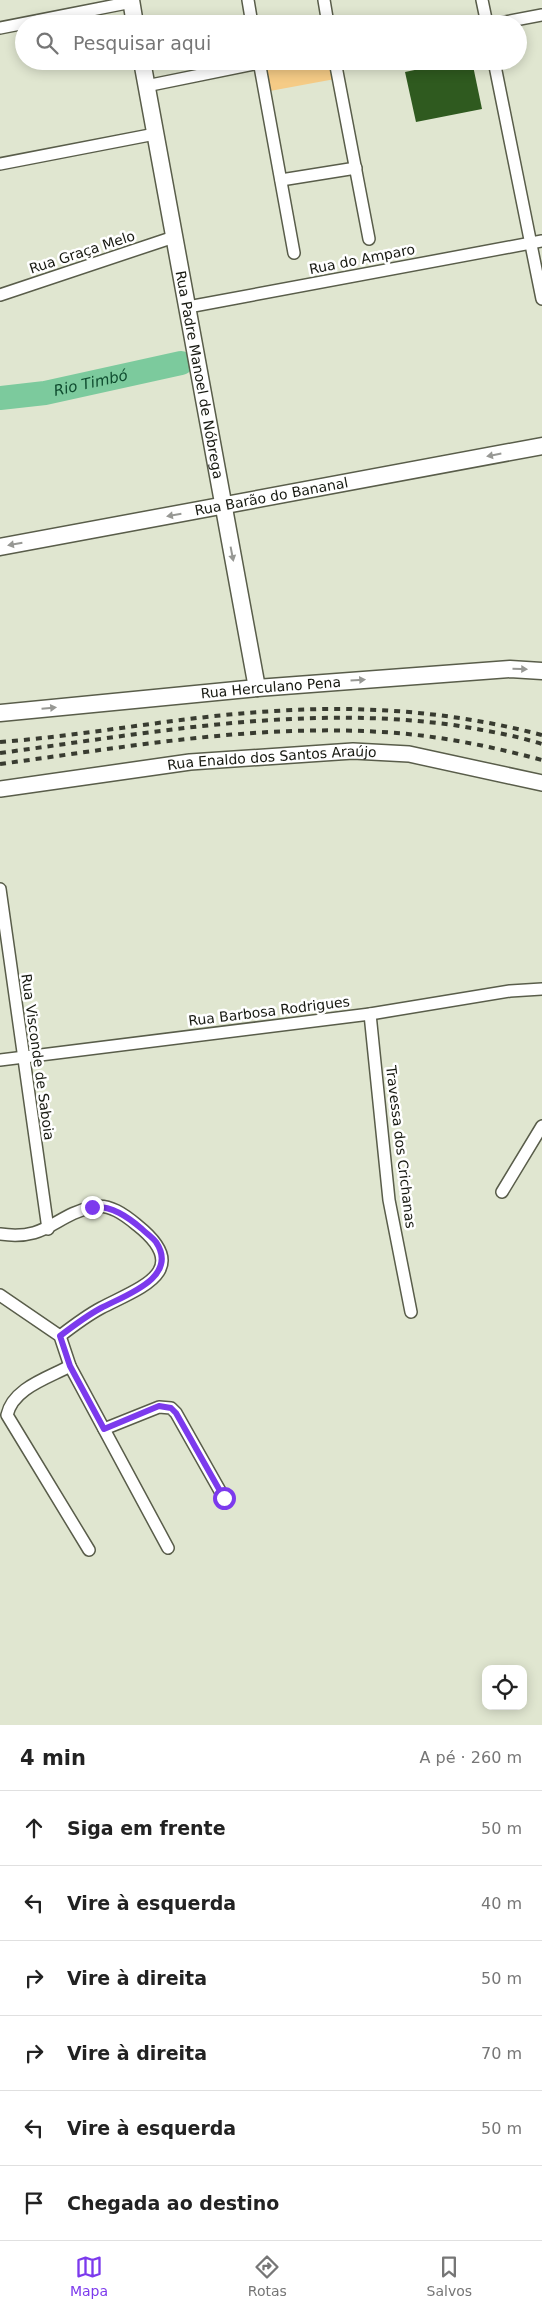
<!DOCTYPE html>
<html lang="pt">
<head>
<meta charset="utf-8">
<style>
	body { margin:0; font-family:"DejaVu Sans",sans-serif; background:#f6f6f6; color:#222 }
	.controls { position:absolute; right:15px; bottom:15px; display:grid; overflow:hidden; border-radius:10px; box-shadow:0 2px 12px #0003 }
	.controls button { width:45px; height:45px; display:grid; place-items:center; padding:0; border:0; border-bottom:1px solid #e0e0e0; background:#fff; color:#222; font:25px sans-serif }
	.stop { position:absolute; width:15px; height:15px; margin:-11px; border:4px solid #7c3aed; border-radius:50%; background:#fff }
	.stop.end { background:#7c3aed; border-color:#fff; box-shadow:0 1px 5px #0008 }
	.list { margin:0; padding:0; list-style:none }
	h2 { display:flex; justify-content:space-between; align-items:center; height:65px; margin:0; padding:0 20px; font-size:21px }
	h2 small { font-size:16px; font-weight:400; color:#767676 }
	.list li { display:grid; grid-template-columns:32px 1fr auto; gap:15px; align-items:center; box-sizing:border-box; height:75px; padding:0 20px; border-top:1px solid #e0e0e0 }
	.list b { display:block; font-size:19px; white-space:nowrap }
	.list em { font-size:16px; font-style:normal; color:#767676 }
	.icon { flex:none; width:28px; height:28px; fill:none; stroke:currentColor; stroke-width:2; stroke-linecap:round; stroke-linejoin:round }
	.map { position:relative; flex:none; width:542px; height:1725px; overflow:hidden }
	.search { position:absolute; background:#fff; box-shadow:0 2px 12px #0003; left:15px; right:15px; top:15px; height:55px; display:flex; align-items:center; gap:12px; box-sizing:border-box; padding:0 18px; border-radius:28px; color:#767676; font-size:19px }
	.sheet { height:515px; background:#fff }
	nav { display:flex; justify-content:space-around; align-items:center; box-sizing:border-box; height:70px; border-top:1px solid #e0e0e0; background:#fff; font-size:14px; color:#767676 }
	nav a { display:grid; justify-items:center; gap:2px }
	nav .on { color:#7c3aed }
	.map>svg:first-child { display:block }
</style>
</head>
<body>
<div class="map">
<svg width="542" height="1725" viewBox="0 0 542 1725">
	<rect width="100%" height="100%" fill="#e0e6d0"/>
	<!-- green -->
	<path fill="#f5cb86" d="M264 61H332L335 79 270 91Z"/>
	<g fill="none" stroke-linecap="round" stroke-linejoin="round">
		<!-- river -->
		<path stroke="#7cca9d" stroke-width="24" id="s1" d="M0 398 45 393 181 363"/>
	</g>
	<!-- building -->
	<path fill="#2f5a1f" d="M458 61H472L482 109 416 122 405 72Z"/>
	<g fill="none" stroke-linecap="round" stroke-linejoin="round">
		<defs>
			<g id="minor">
				<path d="M248 0 252 24"/>
				<path d="M324 0 328 24"/>
				<path d="M482 0 487 24"/>
				<path d="M494 24 542 15"/>
				<path d="M0 28 132 2"/>
				<path d="M259 61 294 253"/>
				<path d="M335 61 369 239"/>
				<path d="M494 61 542 299"/>
				<path d="M146 86 259 63"/>
				<path d="M0 164 155 134"/>
				<path d="M281 180 356 168"/>
				<path d="M0 295 174 237"/>
				<path d="M188 307 542 241"/>
				<path d="M0 889 48 1229"/>
				<path d="M370 1014 389 1200 411 1312"/>
				<path d="M0 1060 370 1014 510 991 542 989"/>
				<path d="M502 1192 542 1126"/>
				<path d="M0 1234C48 1241 54 1215 93 1207 109 1203 125 1215 137 1225 195 1271 139 1288 101 1308 86 1316 73 1326 60 1336"/>
				<path d="M0 1295 60 1336 70 1366 168 1548"/>
				<path d="M70 1366C48 1378 13 1388 7 1415L89 1550"/>
				<path d="M104 1429 159 1407 171 1408 176 1413 224 1498"/>
			</g>
			<g id="tertiary">
				<path id="s2" d="M0 789 190 762 353 751 409 754 542 783"/>
			</g>
			<g id="secondary">
				<path d="M131 0 135 24"/>
				<path id="s3" d="M142 61 257 688"/>
				<path id="s4" d="M0 547 542 446"/>
				<path id="s5" d="M0 713 257 688 510 669 542 671"/>
			</g>
		</defs>
		<!-- minor casing -->
		<use href="#minor" stroke="#595d4a" stroke-width="14"/>
		<!-- tertiary casing -->
		<use href="#tertiary" stroke="#595d4a" stroke-width="18"/>
		<!-- secondary casing -->
		<use href="#secondary" stroke="#595d4a" stroke-width="19"/>
		<!-- minor -->
		<use href="#minor" stroke="#fff" stroke-width="11"/>
		<!-- tertiary -->
		<use href="#tertiary" stroke="#fff" stroke-width="15"/>
		<!-- secondary -->
		<use href="#secondary" stroke="#fff" stroke-width="16"/>
		<!-- rail -->
		<g stroke="#383b30" stroke-width="4" stroke-dasharray="6 6" stroke-linecap="butt">
			<path d="M0 742C92 735 183 716 275 711 365 705 455 712 542 735"/>
			<path d="M0 753C150 733 302 704 453 725 483 730 514 735 542 744"/>
			<path d="M0 764C126 747 254 724 382 732 436 735 490 746 542 760"/>
		</g>
	</g>
	<!-- one-way arrows -->
	<defs><path id="oneway-solid" d="M-6-.8H1V-3.2L6.5 0L1 3.2V.8H-6Z" transform="scale(1.25)"/></defs>
	<g fill="#979894">
		<use href="#oneway-solid" transform="translate(494 455) rotate(169)"/>
		<use href="#oneway-solid" transform="translate(174 515) rotate(170)"/>
		<use href="#oneway-solid" transform="translate(15 544) rotate(170)"/>
		<use href="#oneway-solid" transform="translate(232 554) rotate(79)"/>
		<use href="#oneway-solid" transform="translate(520 669) rotate(1)"/>
		<use href="#oneway-solid" transform="translate(358 680) rotate(-4)"/>
		<use href="#oneway-solid" transform="translate(49 708) rotate(-5)"/>
	</g>
	<g fill="none" stroke-linecap="round" stroke-linejoin="round">
		<!-- route -->
		<path stroke="#7c3aed" stroke-width="6" d="M92 1207C111 1205 128 1217 142 1229 146 1233 153 1238 156 1242 180 1278 123 1296 101 1308 86 1316 73 1326 60 1336L70 1366 104 1429 159 1406 171 1408 176 1413 224 1498"/>
	</g>
	<g text-anchor="middle" stroke-width="5" stroke-linejoin="round" paint-order="stroke">
		<!-- street labels -->
		<g font-size="14" fill="#171911" stroke="#fff">
			<text transform="translate(82 252) rotate(-18)" y="5">Rua Graça Melo</text>
			<text transform="translate(362 259) rotate(-11)" y="5">Rua do Amparo</text>
			<text dy="5" stroke="none"><textPath href="#s3" startOffset="319">Rua Padre Manoel de Nóbrega</textPath></text>
			<text dy="5" stroke="none"><textPath href="#s4" startOffset="276">Rua Barão do Bananal</textPath></text>
			<text dy="5" stroke="none"><textPath href="#s5" startOffset="272">Rua Herculano Pena</textPath></text>
			<text dy="5" stroke="none"><textPath href="#s2" startOffset="274">Rua Enaldo dos Santos Araújo</textPath></text>
			<text transform="translate(269 1011) rotate(-7)" y="5">Rua Barbosa Rodrigues</text>
			<text transform="translate(38 1057) rotate(82)" y="5">Rua Visconde de Saboia</text>
			<text transform="translate(401 1147) rotate(83)" y="5">Travessa dos Crichanas</text>
		</g>
		<!-- water labels -->
		<g font-size="15" font-style="italic" fill="#0f4c2f" stroke="#fff">
			<text dy="5" stroke="none"><textPath href="#s1" startOffset="92">Rio Timbó</textPath></text>
		</g>
	</g>
</svg>
<div class="controls">
<button><svg class="icon" aria-label="locate" viewBox="0 0 24 24"><circle cx="12" cy="12" r="6"/><path d="M12 2v4M12 18v4M2 12h4M18 12h4"/></svg></button>
</div>
<div class="stop" style="left:224px;top:1498px"></div>
<div class="stop end" style="left:92px;top:1207px"></div>
<div class="search"><svg class="icon" aria-label="search" viewBox="0 0 24 24"><circle cx="10" cy="10" r="6"/><path d="M15 15l6 6"/></svg>Pesquisar aqui</div>
</div>
<section class="sheet">
<h2>4 min<small>A pé · 260 m</small></h2>
<ul class="list">
<li><svg class="icon" aria-label="ahead" viewBox="0 0 24 24"><path d="M12 20V5M6 11l6-6 6 6"/></svg><div><b>Siga em frente</b></div><em>50 m</em></li>
<li><svg class="icon" aria-label="left" viewBox="0 0 24 24"><path d="M17 20v-9H6M10 6l-5 5 5 5"/></svg><div><b>Vire à esquerda</b></div><em>40 m</em></li>
<li><svg class="icon" aria-label="right" viewBox="0 0 24 24"><path d="M7 20v-9h11M14 6l5 5-5 5"/></svg><div><b>Vire à direita</b></div><em>50 m</em></li>
<li><svg class="icon" aria-label="right" viewBox="0 0 24 24"><path d="M7 20v-9h11M14 6l5 5-5 5"/></svg><div><b>Vire à direita</b></div><em>70 m</em></li>
<li><svg class="icon" aria-label="left" viewBox="0 0 24 24"><path d="M17 20v-9H6M10 6l-5 5 5 5"/></svg><div><b>Vire à esquerda</b></div><em>50 m</em></li>
<li><svg class="icon" aria-label="arrive" viewBox="0 0 24 24"><path d="M6 21V4h12l-3 4 3 4H6"/></svg><div><b>Chegada ao destino</b></div></li>
</ul>
</section>
<nav>
<a class="on"><svg class="icon" aria-label="map" viewBox="0 0 24 24"><path d="M3 6l6-2 6 2 6-2v14l-6 2-6-2-6 2zM9 4v14M15 6v14"/></svg>Mapa</a>
<a><svg class="icon" aria-label="directions" viewBox="0 0 24 24"><path d="M12 3l9 9-9 9-9-9zM9 14v-3h6M13 9l2 2-2 2"/></svg>Rotas</a>
<a><svg class="icon" aria-label="saved" viewBox="0 0 24 24"><path d="M7 4h10v16l-5-4-5 4z"/></svg>Salvos</a>
</nav>
</body>
</html>
